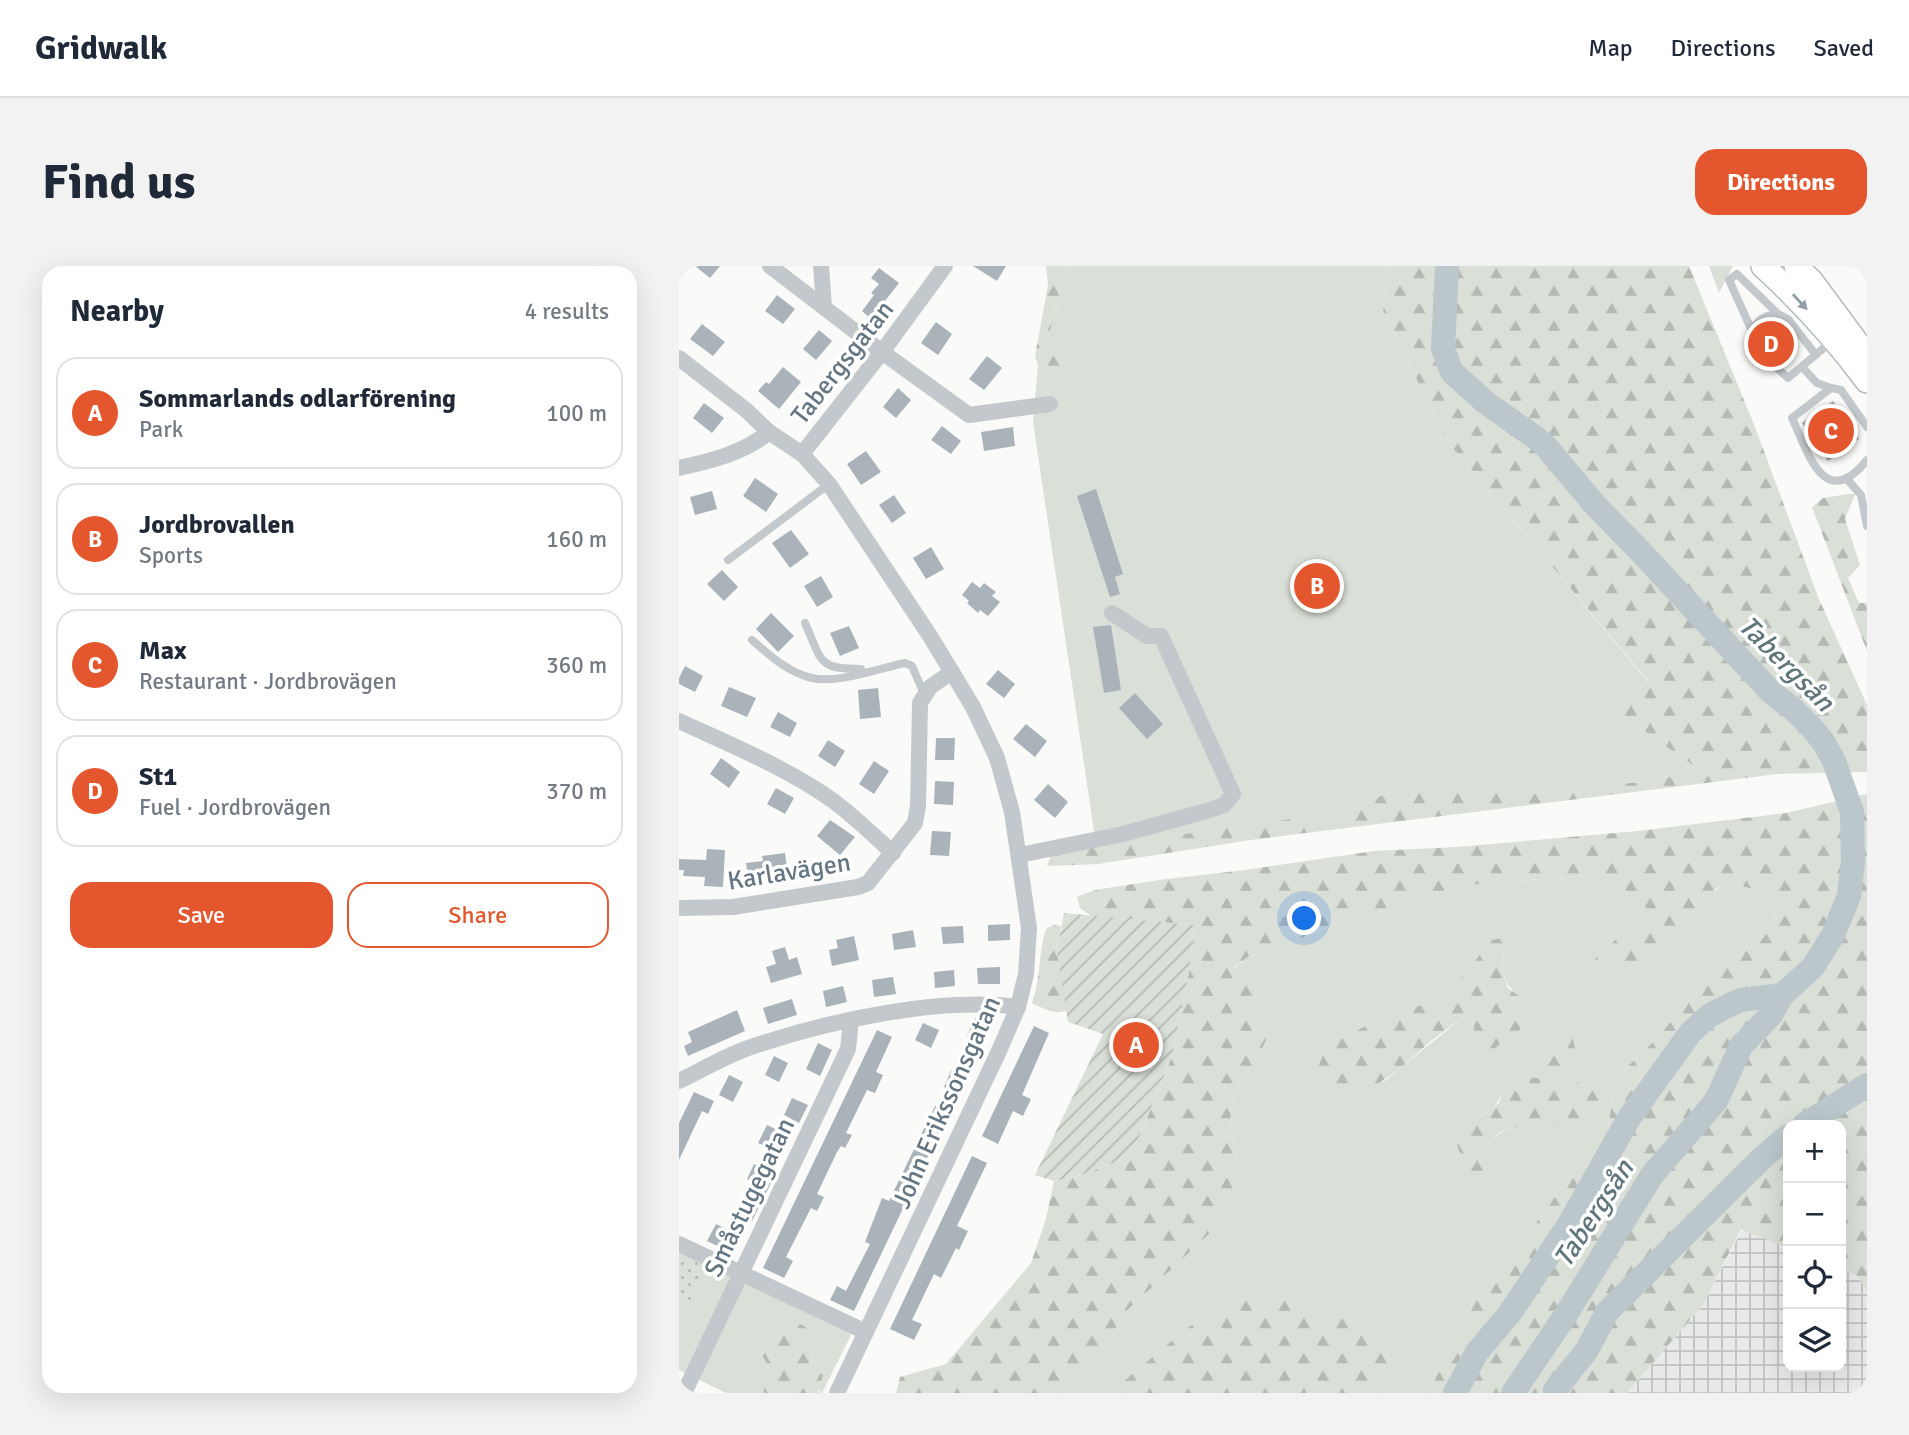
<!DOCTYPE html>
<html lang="en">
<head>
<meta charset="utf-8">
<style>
	body { margin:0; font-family:Signika,sans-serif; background:#f2f2f3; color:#1f2937 }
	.controls { position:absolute; right:21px; bottom:21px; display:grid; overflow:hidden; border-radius:14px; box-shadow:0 7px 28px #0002 }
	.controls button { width:63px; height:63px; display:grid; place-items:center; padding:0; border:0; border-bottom:2px solid #e0e1e3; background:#fff; color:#1f2937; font:35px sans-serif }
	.you { position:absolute; left:626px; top:653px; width:24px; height:24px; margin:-18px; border:5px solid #fff; border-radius:50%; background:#1a73e8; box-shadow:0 0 0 10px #1a73e833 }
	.badge { display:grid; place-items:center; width:46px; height:46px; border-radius:50%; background:#e4572e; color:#fff; font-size:23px; font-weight:700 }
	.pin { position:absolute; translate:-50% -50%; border:4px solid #fff; box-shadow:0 2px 7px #0006 }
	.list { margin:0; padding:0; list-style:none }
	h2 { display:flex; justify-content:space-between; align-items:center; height:91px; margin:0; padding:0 28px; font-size:30px }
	h2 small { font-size:23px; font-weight:400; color:#747a83 }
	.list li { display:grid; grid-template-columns:46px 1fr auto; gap:21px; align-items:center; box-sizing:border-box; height:112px; margin:0 14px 14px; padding:0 14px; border:2px solid #e0e1e3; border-radius:21px }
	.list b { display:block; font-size:26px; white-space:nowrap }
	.list p { margin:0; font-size:23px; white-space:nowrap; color:#747a83 }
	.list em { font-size:23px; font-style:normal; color:#747a83 }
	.actions { display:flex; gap:14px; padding:21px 28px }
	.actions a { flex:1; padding:16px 0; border:2px solid #e4572e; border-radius:21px; text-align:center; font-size:24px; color:#e4572e }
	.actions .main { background:#e4572e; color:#fff }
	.icon { flex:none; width:38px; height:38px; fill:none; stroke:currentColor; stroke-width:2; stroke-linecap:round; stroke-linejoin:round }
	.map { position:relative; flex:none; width:1188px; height:1127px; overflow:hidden; border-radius:21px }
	header { display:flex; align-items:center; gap:42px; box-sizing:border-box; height:98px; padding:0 35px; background:#fff; border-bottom:2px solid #e0e1e3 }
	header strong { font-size:33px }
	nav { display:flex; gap:38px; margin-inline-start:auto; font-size:24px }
	.intro { display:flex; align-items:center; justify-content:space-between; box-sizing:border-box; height:168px; padding:0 42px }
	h1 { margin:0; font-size:49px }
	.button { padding:18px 32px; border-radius:21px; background:#e4572e; color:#fff; font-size:24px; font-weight:700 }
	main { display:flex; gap:42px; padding:0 42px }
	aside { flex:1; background:#fff; border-radius:21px; box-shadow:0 7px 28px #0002 }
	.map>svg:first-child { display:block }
</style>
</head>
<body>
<header>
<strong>Gridwalk</strong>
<nav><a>Map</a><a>Directions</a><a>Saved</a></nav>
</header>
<div class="intro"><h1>Find us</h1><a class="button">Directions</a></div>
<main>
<aside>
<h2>Nearby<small>4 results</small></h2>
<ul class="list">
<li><span class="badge">A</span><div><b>Sommarlands odlarförening</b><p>Park</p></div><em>100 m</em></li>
<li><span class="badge">B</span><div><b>Jordbrovallen</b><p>Sports</p></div><em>160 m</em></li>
<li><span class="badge">C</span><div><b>Max</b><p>Restaurant · Jordbrovägen</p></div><em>360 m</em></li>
<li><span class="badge">D</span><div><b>St1</b><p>Fuel · Jordbrovägen</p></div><em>370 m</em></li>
</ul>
<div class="actions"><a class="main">Save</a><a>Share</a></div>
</aside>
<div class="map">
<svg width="1188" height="1127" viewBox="0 0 1188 1127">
	<defs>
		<pattern id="industrial-grid" width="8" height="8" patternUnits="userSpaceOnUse" patternTransform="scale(1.75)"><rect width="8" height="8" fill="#e8e9e9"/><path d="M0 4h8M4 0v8" fill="none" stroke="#c0c1c2"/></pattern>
		<pattern id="forest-firs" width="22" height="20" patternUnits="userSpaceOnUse" patternTransform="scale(1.75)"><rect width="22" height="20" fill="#dadfd7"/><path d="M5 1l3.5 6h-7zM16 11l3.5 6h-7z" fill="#b4b9b4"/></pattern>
		<pattern id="park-dots" width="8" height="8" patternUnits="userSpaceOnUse" patternTransform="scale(1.75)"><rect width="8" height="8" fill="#dadfd7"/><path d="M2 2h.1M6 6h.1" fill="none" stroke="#b4b9b4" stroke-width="1.8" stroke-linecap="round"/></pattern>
		<pattern id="garden-furrows" width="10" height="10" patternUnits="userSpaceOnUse" patternTransform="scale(1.75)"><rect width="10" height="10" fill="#dadfd7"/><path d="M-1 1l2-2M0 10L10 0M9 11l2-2" fill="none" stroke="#b4b9b4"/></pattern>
	</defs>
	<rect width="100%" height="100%" fill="#fafaf8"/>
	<!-- industrial -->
	<path fill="url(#industrial-grid)" d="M1063 963 1109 982V1101H1162V1003L1179 1010 1188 1025V1127H948L1024 1039Z"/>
	<!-- grass -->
	<g fill="#dadfd7" fill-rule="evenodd">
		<path d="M388 0H709L704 44 767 174 970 417 941 448 1021 503 979 514 842 529 778 519 706 528 648 556 612 553 419 592 354 156 359 99 385 111 368 76Z"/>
		<path d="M1030 0H1054L1040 27Z"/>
		<path d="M924 608 971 644 969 656 992 680C1005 659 1027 617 1056 618 1068 618 1082 625 1094 628L1096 656 1084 672 1034 708 973 777 948 801 933 831 930 857 880 909 877 929 867 945 794 1033 783 1073 766 1092 750 1127H697L717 1097 719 1090 698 1074 684 1058 639 1047 612 1036H547L508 1062 445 1115 442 1127H381L408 1106 432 1075 441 1051 529 969 560 899 550 861 555 828 580 789 588 772 554 703 570 690 600 682 643 663 673 652 704 645 779 620ZM824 682C825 706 821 716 842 731L795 761 788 748 703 817 739 742 771 728 792 704ZM881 766 896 783 878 812 887 819 901 816 889 859C858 860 811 852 807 892L788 855C810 845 818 845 824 821L850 812 859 813 871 793Z"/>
		<path d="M0 983 173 1067 143 1127H139L141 1125 131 1101 135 1090 103 1062 101 1072 88 1080 83 1089 93 1108 85 1124 86 1127H47L0 1104Z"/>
	</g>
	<!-- forest -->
	<g fill="url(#forest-firs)">
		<path d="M367 0H388L368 76 378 93 394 106 393 109 385 111 359 99 356 90 369 19Z"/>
		<path d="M709 0H1010L1076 161 1139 331 1188 439V506L1098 508 572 574 419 598 368 600 373 587 612 553 648 556 706 528 778 519 842 529 979 514 1020 503 941 448 938 429 970 416 767 174 704 44Z"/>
		<path d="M1170 228H1176L1166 253 1181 299 1169 312 1180 337H1188V385L1133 241 1144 232Z"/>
		<path d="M1188 528V1025L1179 1010 1162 1003V859H1109V982L1062 963 1024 1039 948 1127H750L766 1092 783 1073 794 1033 867 945 877 929 880 909 930 857 933 831 948 801 973 777 1034 708 1084 672 1096 655 1093 628 1056 618 1037 622 1012 648 992 680 962 703 929 701 916 693 949 662 969 656 970 644 924 608 779 620 704 645 673 652 643 663 600 682 570 690 554 702 571 716 588 772 580 789 555 828 550 861 560 899 558 920 529 969 441 1051 432 1075 408 1106 381 1127H217L221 1111 267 1098 352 997 367 953 375 915 396 911 437 896 452 884 461 869 493 790 510 706 515 659 412 650 401 642 398 631 416 624 480 614 566 604 695 585 778 581 959 565 1107 547Z"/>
		<path d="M375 659 382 660 378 684 388 744C376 750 364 742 353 737 362 713 359 687 367 663Z"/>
		<path d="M823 672 825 710 829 722 842 731 850 757 812 785 794 775 795 761 788 748C776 757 764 766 752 775 720 803 678 849 634 814L647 781 683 762 771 728 812 674Z"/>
		<path d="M889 765 894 771 896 784 879 812 887 819 901 816 920 820 924 837C913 847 903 857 888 859 846 867 807 843 807 907L794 908 779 883 777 866 788 855 807 847 820 837 824 821 836 811 859 812 871 793 881 766Z"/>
		<path d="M592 1032 612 1036 639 1047 684 1058 698 1074 719 1090 717 1097 697 1127H442L445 1115 508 1062 547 1036Z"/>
		<path d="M111 1055C139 1062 140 1075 131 1101L144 1109 139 1127H86L84 1124 93 1108 83 1089 88 1080 101 1072 103 1062Z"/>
	</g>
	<!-- park -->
	<path fill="url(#park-dots)" d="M0 983 21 993 25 1006 10 1037 0 1032Z"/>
	<!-- garden -->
	<path fill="url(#garden-furrows)" d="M385 647 515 659 510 706 493 790 461 869 452 884 437 896 396 911 375 915 356 909 424 768 389 756 378 684Z"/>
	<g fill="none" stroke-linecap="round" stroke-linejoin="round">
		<!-- river -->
		<g stroke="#bbc7cb" stroke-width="24">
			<path d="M768 0 764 83 773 106 806 136 864 177 916 239 961 285 1092 426 1116 445 1134 463 1145 477 1155 495 1173 546 1174 596 1170 630 1154 669 1134 701 1103 729 1092 749 1062 780 1037 835 973 909 888 1047 834 1127"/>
			<path d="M1125 859 1188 819"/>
			<path d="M876 1124 908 1084 928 1046 1082 893 1109 870"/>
			<path d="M776 1127 798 1086 831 1047 889 960 950 852 1012 766 1031 749 1061 734 1103 729"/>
		</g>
	</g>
	<!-- building -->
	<g fill="#aab3b9">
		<path d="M16 0H41L31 12Z"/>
		<path d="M294 0H327L318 15Z"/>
		<path d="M200 2 220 17 192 53 183 45 195 29 192 27 200 18 192 12Z"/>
		<path d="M98 29 116 43 104 58 86 45Z"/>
		<path d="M257 56 273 68 259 89 242 77Z"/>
		<path d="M23 58 46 76 34 90 11 73Z"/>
		<path d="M140 64 153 75 137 94 124 83Z"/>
		<path d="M308 90 323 102 305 124 290 113Z"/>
		<path d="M104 101 122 116 100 143 79 125 87 116 90 118Z"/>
		<path d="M219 122 232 134 217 152 204 141Z"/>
		<path d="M1154 135 1180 173 1149 195 1123 157Z"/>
		<path d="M25 137 45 152 33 167 14 152Z"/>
		<path d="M263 160 282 175 272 188 252 174Z"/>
		<path d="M334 161 336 180 305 185 302 166Z"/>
		<path d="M187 185 202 206 182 219 168 198Z"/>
		<path d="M76 212 99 228 87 246 64 230Z"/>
		<path d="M417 223 444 308 436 311 441 328 431 331 398 230Z"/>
		<path d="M33 225 38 243 16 249 11 231Z"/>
		<path d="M215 229 227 247 213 257 200 239Z"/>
		<path d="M112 264 130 288 111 302 93 277Z"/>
		<path d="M252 281 265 303 247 313 234 292Z"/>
		<path d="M43 304 59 321 45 335 28 318Z"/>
		<path d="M142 310 154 331 138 341 125 320Z"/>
		<path d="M293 316 301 322 305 317 317 326 313 330 321 336 309 350 301 344 299 347 288 337 290 335 283 329Z"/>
		<path d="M92 347 115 370 99 386 77 363Z"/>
		<path d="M432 359 442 424 425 427 414 361Z"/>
		<path d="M170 360 180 382 161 390 151 367Z"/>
		<path d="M6 400 24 410 16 426 0 418V412Z"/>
		<path d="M319 404 336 418 325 432 307 418Z"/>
		<path d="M50 421 77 432 68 451 42 440Z"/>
		<path d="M199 422 202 451 181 453 179 424Z"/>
		<path d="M456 427 484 458 468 473 440 442Z"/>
		<path d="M99 446 118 457 111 471 91 461Z"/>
		<path d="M347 458 368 475 356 491 334 473Z"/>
		<path d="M257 472H276L275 494H256Z"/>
		<path d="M149 474 166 485 156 501 139 490Z"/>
		<path d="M42 492 61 506 50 522 31 508Z"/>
		<path d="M195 495 210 505 195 528 180 518Z"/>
		<path d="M256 515 275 516 274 539 255 538Z"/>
		<path d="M369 518 389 536 376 552 355 534Z"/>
		<path d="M97 522 115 532 106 548 88 538Z"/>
		<path d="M151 554 176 571 161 589 138 570Z"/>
		<path d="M253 565 272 566 270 590 251 589Z"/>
		<path d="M28 583 46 584 44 621 25 620 26 611 4 610 5 604H0V593L27 594Z"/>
		<path d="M106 587 109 611 70 617 67 597 84 595 83 590Z"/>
		<path d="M331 658V674L309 675V659Z"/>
		<path d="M284 660 285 677 264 678 262 661Z"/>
		<path d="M234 664 237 681 215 684 213 668Z"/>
		<path d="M175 670 180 694 153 700 150 684 159 682 157 674Z"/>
		<path d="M106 681 110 694 118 691 123 708 92 717 87 701 97 698 93 685Z"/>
		<path d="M321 701V718H299L298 702Z"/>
		<path d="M275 704 276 720 256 722 255 706Z"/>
		<path d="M214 711 217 728 195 731 193 714Z"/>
		<path d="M164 720 168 736 147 741 144 725Z"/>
		<path d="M113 733 118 749 89 758 84 742Z"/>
		<path d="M58 744 66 765 9 790 5 780 13 776 9 766Z"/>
		<path d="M296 752 312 759 303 777 288 770Z"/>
		<path d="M244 757 260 764 252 782 236 774Z"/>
		<path d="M355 760 370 767 343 829 352 833 344 850 334 845 319 878 303 870Z"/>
		<path d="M198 764 213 771 197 806 204 809 196 827 188 824 167 867 173 869 166 882 162 880 158 886 138 928 145 931 138 945 132 942 107 991 114 995 105 1012 84 1002Z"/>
		<path d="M139 777 153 784 141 810 127 803Z"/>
		<path d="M95 790 109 797 100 816 86 809Z"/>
		<path d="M272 805 286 811 279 828 265 821Z"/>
		<path d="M50 809 64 816 54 836 40 829Z"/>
		<path d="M15 826 35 835 29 848 23 845 0 894V857Z"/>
		<path d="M113 832 129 839 120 857 105 849Z"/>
		<path d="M256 840 270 846 175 1045 151 1034 158 1020 167 1025 191 978 186 976 203 932 210 935Z"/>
		<path d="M88 859 107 868 98 886 79 877Z"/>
		<path d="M293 890 308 897 278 960 289 965 280 984 277 982 262 1012 255 1008 233 1054 243 1058 235 1074 211 1063Z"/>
		<path d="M83 897 98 905 73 955 59 948 74 916 68 913 75 898 81 901Z"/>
		<path d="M37 958 58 968 49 985 28 975Z"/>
	</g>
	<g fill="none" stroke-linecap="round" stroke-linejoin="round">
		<defs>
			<g id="secondary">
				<path d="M1084 0C1122 35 1157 73 1188 115"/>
				<path d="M1117 0 1133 16 1184 85"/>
			</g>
		</defs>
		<!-- secondary casing -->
		<use href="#secondary" stroke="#b3babf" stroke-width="26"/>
		<!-- service -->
		<g stroke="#c3c8cc" stroke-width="8">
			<path d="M1073 65 1050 14 1058 8 1099 48"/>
			<path d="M1137 89 1109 53 1099 48C1091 49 1085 50 1079 56 1058 76 1096 99 1109 112L1153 75"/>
			<path d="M1123 101 1138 117 1152 122"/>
			<path d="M1188 161 1162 124 1152 122 1113 152C1129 186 1145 247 1188 194"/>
			<path d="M1167 212 1182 229 1188 260"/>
			<path d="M49 294 150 218"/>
			<path d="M126 357C143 395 138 403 182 403"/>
			<path d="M73 374C90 389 110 407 133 412 158 418 201 402 226 397L233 400 245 428"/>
		</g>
		<!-- minor -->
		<g stroke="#c3c8cc" stroke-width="16">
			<path d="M91 0 203 86 290 149 371 138"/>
			<path d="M142 0 145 41"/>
			<path d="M0 92 67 144 90 166 123 188 150 218 251 370 294 441 318 492 333 546 350 662 347 708 339 741 320 785 158 1127"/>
			<path d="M123 188 203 86 266 0"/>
			<path d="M0 202C32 195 65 187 90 166"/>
			<path d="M0 455C52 479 106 501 153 534 175 550 194 569 214 587"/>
			<path d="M341 589 444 568 531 544 545 539 554 528 482 370H468L433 347"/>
			<path d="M0 642 54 641 179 621 189 617 236 557 239 540 241 437 251 421 273 406"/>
			<path d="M0 815C25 803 51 787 78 779 154 754 260 731 339 741"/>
			<path d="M0 978 187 1066"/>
			<path d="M5 1127 169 783 172 755"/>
		</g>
		<!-- secondary -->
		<use href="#secondary" stroke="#fff" stroke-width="23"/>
	</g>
	<!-- one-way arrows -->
	<defs><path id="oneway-solid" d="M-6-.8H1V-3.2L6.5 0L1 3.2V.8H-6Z" transform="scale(1.75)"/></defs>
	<use fill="#939fa8" href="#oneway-solid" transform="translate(1121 36) rotate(47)"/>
	<g text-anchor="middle" stroke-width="7" stroke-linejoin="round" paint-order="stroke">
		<!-- street labels -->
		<g font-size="26" fill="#657683" stroke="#fff">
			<text transform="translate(163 96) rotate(-52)" y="9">Tabergsgatan</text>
			<text transform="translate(110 605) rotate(-9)" y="9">Karlavägen</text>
			<text transform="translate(267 836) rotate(-66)" y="9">John Erikssonsgatan</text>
			<text transform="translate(70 931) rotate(-64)" y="9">Småstugegatan</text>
		</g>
		<!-- water labels -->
		<g font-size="28" font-style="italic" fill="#60757c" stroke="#fff">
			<text transform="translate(1108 397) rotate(45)" y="10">Tabergsån</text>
			<text transform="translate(914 947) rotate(-57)" y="10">Tabergsån</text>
		</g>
	</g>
</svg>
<div class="controls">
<button>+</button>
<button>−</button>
<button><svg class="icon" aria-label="locate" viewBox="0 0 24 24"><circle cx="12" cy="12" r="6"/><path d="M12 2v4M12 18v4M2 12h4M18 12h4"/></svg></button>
<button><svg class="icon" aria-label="layers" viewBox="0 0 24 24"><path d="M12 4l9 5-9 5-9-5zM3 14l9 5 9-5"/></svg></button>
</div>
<div class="you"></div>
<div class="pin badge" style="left:457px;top:779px">A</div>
<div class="pin badge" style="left:638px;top:320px">B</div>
<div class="pin badge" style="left:1152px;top:165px">C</div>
<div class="pin badge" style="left:1092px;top:78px">D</div>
</div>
</main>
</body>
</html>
